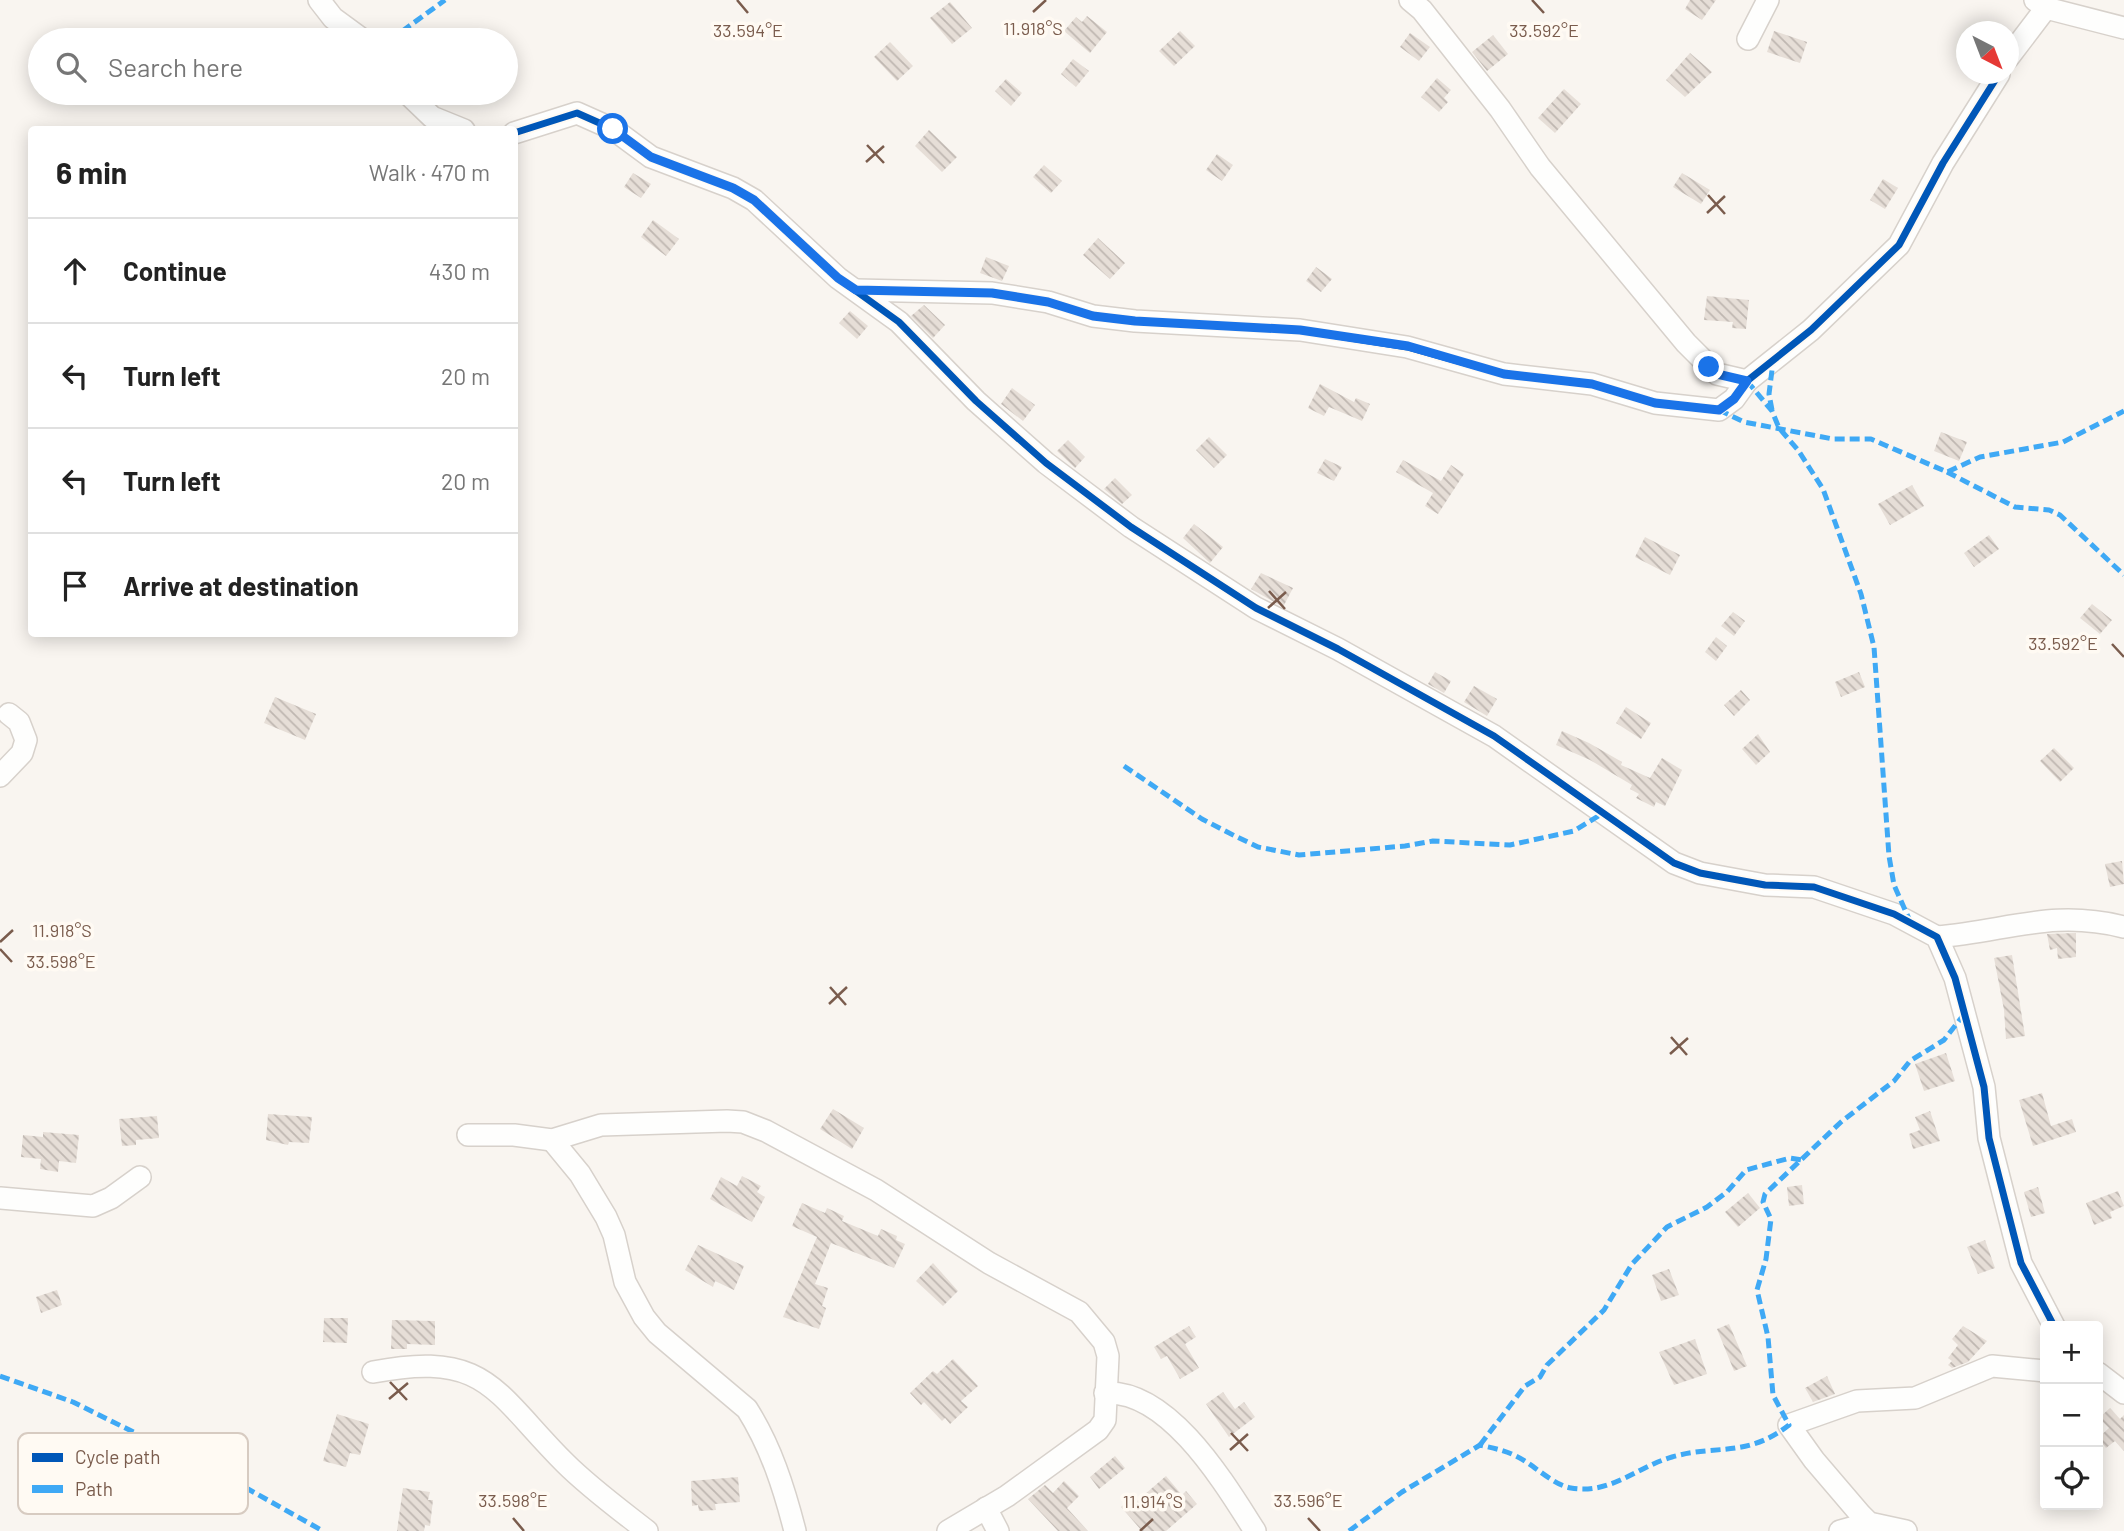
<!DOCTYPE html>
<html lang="en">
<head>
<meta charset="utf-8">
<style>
	body { margin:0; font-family:Barlow,sans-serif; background:#f2f2f2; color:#222 }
	.controls { position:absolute; right:21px; bottom:21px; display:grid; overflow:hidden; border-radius:7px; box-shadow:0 4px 18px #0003 }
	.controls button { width:63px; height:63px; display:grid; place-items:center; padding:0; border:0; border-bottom:2px solid #e0e0e0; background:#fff; color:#222; font:35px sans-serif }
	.compass { position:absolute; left:1956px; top:21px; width:63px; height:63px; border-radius:50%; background:#fff; box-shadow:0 4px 18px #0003; rotate:138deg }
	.stop { position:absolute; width:21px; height:21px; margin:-16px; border:5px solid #1a73e8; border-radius:50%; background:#fff }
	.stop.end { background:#1a73e8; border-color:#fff; box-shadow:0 2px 7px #0008 }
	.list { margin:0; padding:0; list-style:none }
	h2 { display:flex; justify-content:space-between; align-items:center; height:91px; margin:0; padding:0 28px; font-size:30px }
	h2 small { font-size:23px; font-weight:400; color:#767676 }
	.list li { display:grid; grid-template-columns:46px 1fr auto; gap:21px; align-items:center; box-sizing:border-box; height:105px; padding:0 28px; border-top:2px solid #e0e0e0 }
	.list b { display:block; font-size:26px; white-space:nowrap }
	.list em { font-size:23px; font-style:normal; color:#767676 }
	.icon { flex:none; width:38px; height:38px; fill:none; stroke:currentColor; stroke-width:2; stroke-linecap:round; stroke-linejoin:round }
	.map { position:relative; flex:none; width:2124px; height:1531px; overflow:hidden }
	.search { position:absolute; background:#fff; box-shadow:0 4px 18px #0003; left:28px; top:28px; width:490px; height:77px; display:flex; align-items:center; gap:18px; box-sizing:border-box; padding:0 24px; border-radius:38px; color:#767676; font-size:26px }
	.panel { position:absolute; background:#fff; box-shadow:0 4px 18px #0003; left:28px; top:126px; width:490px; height:511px; border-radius:7px }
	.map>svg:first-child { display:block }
</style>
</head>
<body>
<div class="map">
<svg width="2124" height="1531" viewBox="0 0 2124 1531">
	<defs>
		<pattern id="building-back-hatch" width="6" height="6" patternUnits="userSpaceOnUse" patternTransform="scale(1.75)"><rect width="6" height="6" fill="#e6ded7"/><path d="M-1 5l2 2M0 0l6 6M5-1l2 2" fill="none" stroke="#bfb7b1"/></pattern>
	</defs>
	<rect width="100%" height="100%" fill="#f9f5f0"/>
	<!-- building -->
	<g fill="url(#building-back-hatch)">
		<path d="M1690 0H1716L1702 20 1685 9Z"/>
		<path d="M950 2 972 28 952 44 930 18Z"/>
		<path d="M1087 16 1107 32 1090 53 1064 31 1076 17 1082 22Z"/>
		<path d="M1180 31 1195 46 1174 66 1159 51Z"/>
		<path d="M1774 31 1807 42 1800 63 1767 52Z"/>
		<path d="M1410 33 1430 47 1419 61 1400 47Z"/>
		<path d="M1493 35 1508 54 1487 71 1472 52Z"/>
		<path d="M890 42 913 66 897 81 874 57Z"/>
		<path d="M1690 53 1712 72 1685 97 1666 80Z"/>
		<path d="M1073 59 1089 71 1076 87 1061 74Z"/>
		<path d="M1437 78 1451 90 1444 98 1448 102 1439 112 1421 97Z"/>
		<path d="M1006 79 1022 93 1011 106 995 91Z"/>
		<path d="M1564 89 1581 104 1555 133 1538 118Z"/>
		<path d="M929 130 957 157 942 172 915 146Z"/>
		<path d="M1217 154 1233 165 1222 181 1206 170Z"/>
		<path d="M1044 165 1062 181 1051 193 1033 177Z"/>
		<path d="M633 173 651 184 641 198 624 187Z"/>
		<path d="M1682 173 1710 190 1701 204 1673 187Z"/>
		<path d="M1883 179 1898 188 1885 209 1870 200Z"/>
		<path d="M653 220 679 239 666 256 641 237Z"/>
		<path d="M1098 238 1125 263 1110 279 1083 255Z"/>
		<path d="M986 257 1009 266 1002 281 980 273Z"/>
		<path d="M1316 267 1332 279 1321 292 1306 281Z"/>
		<path d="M1707 296 1749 300 1746 329 1732 328 1733 322 1704 320Z"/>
		<path d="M924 305 945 325 933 338 911 316Z"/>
		<path d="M850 311 868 326 857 339 839 323Z"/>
		<path d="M1320 384 1354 402 1356 398 1370 404 1362 421 1329 407 1324 416 1308 408Z"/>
		<path d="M1012 388 1035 405 1023 421 1001 404Z"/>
		<path d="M1941 432 1967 442 1959 461 1934 451Z"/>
		<path d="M1209 437 1227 455 1214 468 1196 450Z"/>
		<path d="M1068 440 1085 457 1075 468 1057 451Z"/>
		<path d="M1325 459 1342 467 1334 481 1317 473Z"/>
		<path d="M1403 460 1441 481 1451 465 1464 474 1438 514 1425 506 1433 493 1396 472Z"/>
		<path d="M1115 478 1132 495 1122 504 1104 489Z"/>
		<path d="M1912 485 1924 506 1890 525 1878 504Z"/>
		<path d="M1194 524 1223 547 1210 563 1183 538Z"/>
		<path d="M1989 535 1999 549 1974 567 1964 553Z"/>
		<path d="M1645 537 1680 555 1670 575 1635 557Z"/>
		<path d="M1261 573 1293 588 1283 607 1251 589Z"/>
		<path d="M2092 604 2112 620 2100 634 2080 618Z"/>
		<path d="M1733 612 1745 621 1734 636 1721 626Z"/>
		<path d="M1716 637 1727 646 1716 661 1705 652Z"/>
		<path d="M1435 672 1451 681 1444 693 1428 684Z"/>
		<path d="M1859 672 1865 687 1841 697 1835 682Z"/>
		<path d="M1474 686 1497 699 1487 716 1464 702Z"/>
		<path d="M1741 690 1750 700 1734 716 1724 705Z"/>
		<path d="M275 697 316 714 305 740 264 723Z"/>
		<path d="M1626 707 1651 723 1641 739 1616 723Z"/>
		<path d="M1562 731 1589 743 1622 762 1621 765 1650 778 1662 758 1682 770 1665 806 1656 802 1654 807 1636 798 1639 794 1630 789 1632 785 1590 760 1556 745Z"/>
		<path d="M1758 734 1770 752 1756 765 1742 749Z"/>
		<path d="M2054 748 2074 768 2060 782 2040 761Z"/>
		<path d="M2122 861 2124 884 2110 887 2105 864Z"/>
		<path d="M2076 933V957L2058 959 2057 948 2050 950 2047 934Z"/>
		<path d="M2012 955 2025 1036 2006 1039 2004 1010 1994 958Z"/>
		<path d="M1946 1053 1955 1081 1924 1091 1915 1064Z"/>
		<path d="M2042 1093 2051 1126 2072 1119 2076 1132 2033 1146 2019 1100Z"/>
		<path d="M833 1109 864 1128 852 1149 820 1129Z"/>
		<path d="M1930 1111 1940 1141 1913 1149 1909 1134 1920 1130 1915 1117Z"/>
		<path d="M268 1114 312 1117 309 1143 289 1142 288 1145 266 1140Z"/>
		<path d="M157 1116 159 1138 136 1140V1145L122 1146 119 1119Z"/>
		<path d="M43 1132 79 1135 76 1163 59 1161 58 1172 40 1169 41 1159 21 1157 23 1135 43 1137Z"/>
		<path d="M742 1176 761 1186 757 1192 765 1197 752 1222 710 1199 721 1177 737 1186Z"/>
		<path d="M1802 1185 1804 1204 1789 1206 1787 1187Z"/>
		<path d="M2038 1187 2045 1213 2031 1217 2024 1192Z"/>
		<path d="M2118 1191 2124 1206 2110 1212 2112 1218 2094 1225 2086 1203Z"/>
		<path d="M1748 1193 1760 1208 1738 1227 1725 1212Z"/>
		<path d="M802 1203 825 1213 827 1208 844 1216 842 1221 878 1236 881 1229 897 1236 896 1240 905 1244 894 1268 831 1243 815 1284 828 1288 822 1306 826 1308 819 1329 783 1317 817 1237 792 1226Z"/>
		<path d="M1985 1240 1995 1268 1978 1274 1967 1247Z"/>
		<path d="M698 1245 744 1266 734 1290 715 1281 713 1287 685 1270Z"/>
		<path d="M933 1263 958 1291 943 1306 916 1281Z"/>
		<path d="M1669 1269 1679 1295 1661 1301 1652 1275Z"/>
		<path d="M57 1290 62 1305 41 1313 36 1297Z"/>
		<path d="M324 1318H348L347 1343 323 1342Z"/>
		<path d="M392 1320 435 1321V1345L407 1344V1349H391Z"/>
		<path d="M1729 1324 1747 1366 1734 1371 1717 1329Z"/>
		<path d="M1189 1326 1196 1337 1185 1344 1199 1368 1180 1379 1167 1356 1161 1359 1154 1347Z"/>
		<path d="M1963 1326 1987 1341 1968 1362 1952 1368 1948 1365 1952 1361 1948 1358 1958 1345 1952 1339Z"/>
		<path d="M1695 1339 1707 1374 1674 1385 1659 1352Z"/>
		<path d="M953 1359 978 1386 961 1401 968 1407 950 1424 945 1418 942 1421 924 1402 921 1405 910 1393 933 1371 937 1374Z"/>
		<path d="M1827 1376 1835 1394 1813 1402 1805 1388Z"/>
		<path d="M1223 1392 1235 1409 1244 1402 1255 1417 1229 1437 1206 1404Z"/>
		<path d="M2110 1408 2120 1419 2124 1415V1451L2115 1441 2106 1448 2098 1438 2109 1428 2099 1418Z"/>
		<path d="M337 1414 369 1424 360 1455 350 1453 346 1467 323 1461Z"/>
		<path d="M1115 1456 1125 1468 1099 1489 1090 1477Z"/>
		<path d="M1166 1476 1182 1495 1186 1491 1197 1504 1166 1531H1142L1121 1507 1133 1496 1137 1501Z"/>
		<path d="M738 1477 740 1502 715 1504 716 1510 699 1511 698 1505 692 1506 691 1481Z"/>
		<path d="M1064 1481 1079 1496 1067 1508 1088 1531H1058L1028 1499 1045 1485 1053 1493Z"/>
		<path d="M403 1488 430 1492 428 1500H433L430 1526 425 1525 424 1531H397Z"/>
	</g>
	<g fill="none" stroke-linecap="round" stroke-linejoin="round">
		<defs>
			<g id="minor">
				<path d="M319 0 333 18 363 40"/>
				<path d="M1410 0 1422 10 1500 109 1540 167 1686 343 1717 374 1747 381"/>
				<path d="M2035 0 2046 8 2124 28"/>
				<path d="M1748 39 1768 0"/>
				<path d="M2008 58 2046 8"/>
				<path d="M407 93 432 117 464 130"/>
				<path d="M514 133 577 113 613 129 651 157 733 188 754 200 838 278 899 322 976 401 1046 463 1131 527 1256 608 1338 649 1494 736 1674 863 1700 873 1765 885 1814 887 1894 914 1937 937 1955 978 1984 1087 1989 1138 2021 1263 2054 1326"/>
				<path d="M856 290 992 293 1048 302 1093 316 1135 321 1300 330 1407 347 1504 374 1592 384 1655 403 1719 410 1734 399 1747 381 1811 330 1899 245 1943 163 1999 74"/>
				<path d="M0 776 22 753 26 740 19 722 9 714"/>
				<path d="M1937 937C2008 931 2052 909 2124 927"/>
				<path d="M468 1135H514L552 1140 601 1125 727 1121 743 1122 766 1131 876 1190 989 1263 1079 1312 1104 1342 1108 1356 1105 1420 1098 1430 1007 1496 948 1531"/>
				<path d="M552 1140 580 1174 606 1217 614 1235 625 1282 644 1317 657 1333 747 1409C771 1447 784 1488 795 1531"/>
				<path d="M0 1198 93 1206 111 1198 140 1177"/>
				<path d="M373 1372C487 1350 494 1392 565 1463 590 1488 619 1509 647 1531"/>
				<path d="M2098 1373 2124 1393"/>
				<path d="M1105 1393C1169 1389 1225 1484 1255 1531"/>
				<path d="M986 1508 998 1531"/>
				<path d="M1840 1531 1869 1523"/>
				<path d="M1906 1531 1869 1523 1861 1515 1814 1460 1789 1425 1857 1401 1915 1398 1992 1366 2045 1371"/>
			</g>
		</defs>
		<!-- minor casing -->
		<use href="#minor" stroke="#d7d1cb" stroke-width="24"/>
		<!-- minor -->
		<use href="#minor" stroke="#fefefd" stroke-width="21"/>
		<!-- quiet -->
		<g stroke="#3fa9f5" stroke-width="5" stroke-dasharray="10 5" stroke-linecap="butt">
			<path d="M390 40 445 0"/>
			<path d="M1747 381 1772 411 1779 428 1798 450 1823 489 1861 594 1874 647 1889 856 1894 885 1910 921"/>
			<path d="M1719 410 1744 422 1833 439H1871L1947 472 1980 457 2063 442 2124 411"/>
			<path d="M1772 410 1769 394 1773 362"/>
			<path d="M1947 472 2015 507 2049 510 2060 515 2124 575"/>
			<path d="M1124 766 1202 819 1235 836 1258 847 1299 855 1405 846 1433 841 1510 845 1574 831 1603 813"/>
			<path d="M0 1376 73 1402 248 1489 323 1531"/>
			<path d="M1480 1445 1525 1386 1540 1377 1547 1365 1604 1310 1632 1264 1667 1227 1707 1207 1727 1192 1746 1170 1790 1158 1803 1160"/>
			<path d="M1349 1531 1402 1492 1480 1445C1492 1448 1504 1450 1516 1456 1533 1464 1553 1485 1571 1488 1610 1495 1637 1467 1672 1457 1717 1444 1747 1458 1789 1425L1773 1395 1768 1337 1757 1290 1766 1259 1771 1219 1763 1202 1765 1194 1841 1122 1894 1081 1910 1061 1944 1040 1965 1013"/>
		</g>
		<defs>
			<g id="cycleway">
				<path d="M514 133 577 113 613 129 651 157 733 188 754 200 838 278 899 322 976 401 1046 463 1131 527 1256 608 1338 649 1494 736 1674 863 1700 873 1765 885 1814 887 1894 914 1937 937 1955 978 1984 1087 1989 1138 2021 1263 2054 1326"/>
				<path d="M856 290 992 293 1048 302 1093 316 1135 321 1300 330 1407 347 1504 374 1592 384 1655 403 1719 410 1734 399 1747 381 1811 330 1899 245 1943 163 1999 74"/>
			</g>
		</defs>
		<!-- cycleway casing -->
		<use href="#cycleway" stroke="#fffaf3" stroke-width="11"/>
		<!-- cycleway -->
		<use href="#cycleway" stroke="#0057b8" stroke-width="7"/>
	</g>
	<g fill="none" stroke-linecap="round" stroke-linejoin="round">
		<!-- route -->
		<path stroke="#1a73e8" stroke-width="9" d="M613 129 651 157 733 188 754 200 838 278 856 290 992 293 1048 302 1093 316 1135 321 1300 330 1408 346 1504 374 1592 384 1655 403 1719 410 1734 399 1747 381 1717 374 1709 367"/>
	</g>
	<!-- ticks -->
	<path fill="none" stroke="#7a5c4d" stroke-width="2.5" d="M737 0 748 13M1532 0 1544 13M1033 12 1046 0M867 145 884 163M866 162 884 146M1708 195 1725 214M1707 213 1725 196M1269 591 1285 609M1268 608 1286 592M2112 644 2124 657M0 942 13 930M0 949 12 962M830 987 846 1005M829 1004 847 987M1671 1037 1687 1055M1670 1054 1688 1038M390 1382 407 1400M389 1399 408 1383M1231 1433 1248 1451M1230 1450 1248 1434M513 1518 524 1531M1308 1518 1320 1531M1140 1531 1153 1519"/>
	<!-- legend -->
	<rect x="18" y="1433" width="230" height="81" rx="10" fill="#fffaf3" stroke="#d7cbc1" stroke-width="2"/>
	<rect x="32" y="1453" width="31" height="9" fill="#0057b8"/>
	<rect x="32" y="1485" width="31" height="8" fill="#3fa9f5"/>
	<g font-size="19" fill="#7a5c4d">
		<text x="75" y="1464">Cycle path</text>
		<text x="75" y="1496">Path</text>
	</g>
	<g font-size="18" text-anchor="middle" fill="#7a5c4d" stroke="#fffaf3" stroke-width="7" stroke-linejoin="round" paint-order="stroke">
		<text x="1033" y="35">11.918°S</text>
		<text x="748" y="37">33.594°E</text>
		<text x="1544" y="37">33.592°E</text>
		<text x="2063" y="650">33.592°E</text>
		<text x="62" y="937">11.918°S</text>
		<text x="61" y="968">33.598°E</text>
		<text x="513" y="1507">33.598°E</text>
		<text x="1308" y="1507">33.596°E</text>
		<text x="1153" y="1508">11.914°S</text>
	</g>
</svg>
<div class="controls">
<button>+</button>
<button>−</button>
<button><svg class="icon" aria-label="locate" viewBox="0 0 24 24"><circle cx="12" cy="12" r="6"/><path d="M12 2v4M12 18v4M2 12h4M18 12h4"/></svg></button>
</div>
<svg class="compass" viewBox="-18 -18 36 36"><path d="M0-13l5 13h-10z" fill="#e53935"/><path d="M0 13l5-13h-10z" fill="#767676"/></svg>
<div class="stop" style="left:613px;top:129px"></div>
<div class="stop end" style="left:1709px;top:367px"></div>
<div class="search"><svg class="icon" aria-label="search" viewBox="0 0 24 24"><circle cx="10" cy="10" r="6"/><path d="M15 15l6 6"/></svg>Search here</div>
<section class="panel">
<h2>6 min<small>Walk · 470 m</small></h2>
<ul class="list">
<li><svg class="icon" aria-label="ahead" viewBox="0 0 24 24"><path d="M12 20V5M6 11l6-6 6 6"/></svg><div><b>Continue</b></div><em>430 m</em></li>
<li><svg class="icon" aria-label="left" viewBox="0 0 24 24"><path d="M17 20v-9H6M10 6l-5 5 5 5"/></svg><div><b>Turn left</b></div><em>20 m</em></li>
<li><svg class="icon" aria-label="left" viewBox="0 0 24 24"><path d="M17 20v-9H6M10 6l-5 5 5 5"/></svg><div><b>Turn left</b></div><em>20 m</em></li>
<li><svg class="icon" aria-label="arrive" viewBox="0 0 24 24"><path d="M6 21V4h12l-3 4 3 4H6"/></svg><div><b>Arrive at destination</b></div></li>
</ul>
</section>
</div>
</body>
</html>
